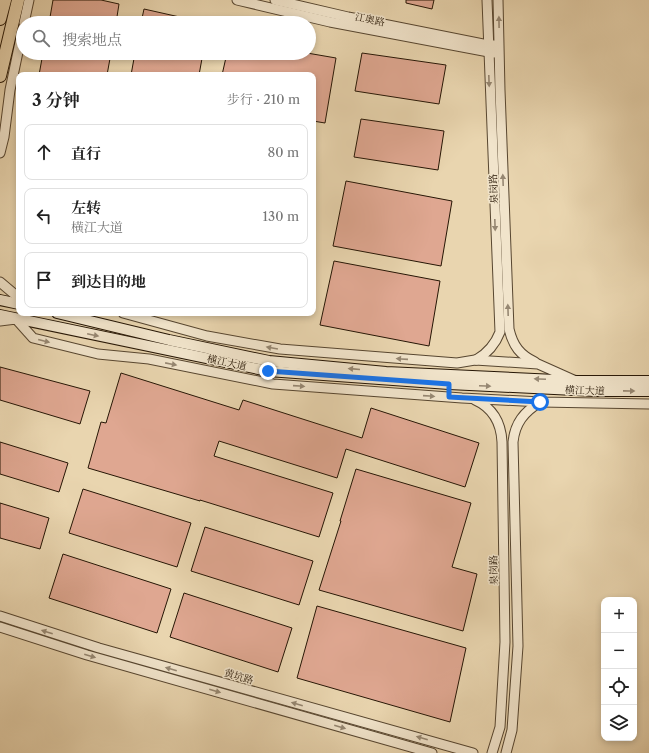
<!DOCTYPE html>
<html lang="zh">
<head>
<meta charset="utf-8">
<style>
	body { margin:0; font-family:"Libre Caslon Text","Noto Serif SC",serif; background:#f6f6f6; color:#222 }
	.controls { position:absolute; right:12px; bottom:12px; display:grid; overflow:hidden; border-radius:8px; box-shadow:0 2px 6px #0003 }
	.controls button { width:36px; height:36px; display:grid; place-items:center; padding:0; border:0; border-bottom:1px solid #e0e0e0; background:#fff; color:#222; font:20px sans-serif }
	.stop { position:absolute; width:12px; height:12px; margin:-9px; border:3px solid #1a73e8; border-radius:50%; background:#fff }
	.stop.end { background:#1a73e8; border-color:#fff; box-shadow:0 1px 4px #0008 }
	.list { margin:0; padding:0; list-style:none }
	h2 { display:flex; justify-content:space-between; align-items:center; height:52px; margin:0; padding:0 16px; font-size:17px }
	h2 small { font-size:13px; font-weight:400; color:#767676 }
	.list li { display:grid; grid-template-columns:26px 1fr auto; gap:12px; align-items:center; box-sizing:border-box; height:56px; margin:0 8px 8px; padding:0 8px; border:1px solid #e0e0e0; border-radius:8px }
	.list b { display:block; font-size:15px; white-space:nowrap }
	.list p { margin:0; font-size:13px; white-space:nowrap; color:#767676 }
	.list em { font-size:13px; font-style:normal; color:#767676 }
	.icon { flex:none; width:22px; height:22px; fill:none; stroke:currentColor; stroke-width:2; stroke-linecap:round; stroke-linejoin:round }
	.map { position:relative; flex:none; width:649px; height:753px; overflow:hidden }
	.search { position:absolute; background:#fff; box-shadow:0 2px 6px #0003; left:16px; top:16px; width:300px; height:44px; display:flex; align-items:center; gap:10px; box-sizing:border-box; padding:0 14px; border-radius:22px; color:#767676; font-size:15px }
	.panel { position:absolute; background:#fff; box-shadow:0 2px 6px #0003; left:16px; top:72px; width:300px; height:244px; border-radius:8px }
	.map>svg:first-child { display:block }
</style>
</head>
<body>
<div class="map">
<svg width="649" height="753" viewBox="0 0 649 753">
	<rect width="100%" height="100%" fill="#e9d5af"/>
	<filter id="stains"><feTurbulence type="fractalNoise" baseFrequency=".005" numOctaves="4"/><feColorMatrix values="0 0 0 0 .2 0 0 0 0 .09 0 0 0 0 .02 0 0 0 .5 -.17"/></filter>
	<radialGradient id="worn" r=".72"><stop offset=".6" stop-color="#630" stop-opacity="0"/><stop offset="1" stop-color="#630" stop-opacity=".3"/></radialGradient>
	<!-- building -->
	<g fill="#dfa791" stroke="#261605">
		<path d="M53 0H101L119 4 116 23H49Z"/>
		<path d="M406 0H434L432 9 406 3Z"/>
		<path d="M144 9 193 20 192 23H141Z"/>
		<path d="M43 53H111L107 75H39Z"/>
		<path d="M135 53H203L199 75H131Z"/>
		<path d="M227 53H307L336 58 325 123 313 121V75H222Z"/>
		<path d="M362 53 446 65 439 104 355 91Z"/>
		<path d="M361 119 444 131 438 170 354 157Z"/>
		<path d="M346 181 452 201 441 266 333 246Z"/>
		<path d="M334 261 440 281 429 346 320 325Z"/>
		<path d="M0 367 90 391 80 424 0 400Z"/>
		<path d="M121 373 239 410 243 400 362 438 371 408 479 443 465 487 346 449 337 478 219 441 214 456 333 493 319 537 200 500V501L88 468 101 422 106 423Z"/>
		<path d="M0 442 68 463 59 492 0 474Z"/>
		<path d="M356 469 471 503 452 567 477 574 463 631 319 590 341 521H340Z"/>
		<path d="M83 489 191 523 177 567 69 533Z"/>
		<path d="M0 503 49 518 40 549 0 538Z"/>
		<path d="M205 527 313 561 299 605 191 571Z"/>
		<path d="M63 554 171 589 157 633 49 598Z"/>
		<path d="M184 593 292 628 278 672 170 637Z"/>
		<path d="M317 606 466 648 450 722 297 678Z"/>
	</g>
	<g fill="none" stroke-linecap="round" stroke-linejoin="round">
		<defs>
			<g id="tertiary">
				<path d="M237 0 330 22 494 53"/>
				<path d="M275 0 348 17 488 45H494"/>
				<path d="M498 0 500 90 509 329C513 346 520 355 535 362"/>
				<path d="M24 23 29 0"/>
				<path d="M0 153 4 137 10 90 23 28"/>
				<path d="M0 282 19 298"/>
				<path d="M123 313 207 336 280 349 457 363 475 360 538 364 576 381"/>
				<path d="M0 321 16 319 33 338 98 354 149 359 273 384 462 398 541 402 649 404"/>
				<path d="M476 360C488 353 495 345 500 332L487 0"/>
				<path d="M475 400C493 408 501 422 502 442L505 642 500 727 492 753"/>
				<path d="M0 616 99 648 473 753"/>
				<path d="M0 627 87 655 432 753"/>
				<path d="M506 753 512 730 518 646 513 442C515 423 524 412 540 402"/>
			</g>
			<g id="secondary">
				<path d="M0 300 19 304"/>
				<path d="M57 313 169 340 269 361 386 372 577 381H649"/>
				<path d="M0 315 268 371 449 384 595 391H649"/>
			</g>
			<g id="primary">
				<path d="M0 19 5 0"/>
				<path d="M0 76 18 0"/>
			</g>
		</defs>
		<!-- tertiary casing -->
		<use href="#tertiary" stroke="#574630" stroke-width="11"/>
		<!-- secondary casing -->
		<use href="#secondary" stroke="#261605" stroke-width="12"/>
		<!-- primary casing -->
		<use href="#primary" stroke="#261605" stroke-width="14"/>
		<!-- tertiary -->
		<use href="#tertiary" stroke="#f1e4cb" stroke-width="9"/>
		<!-- secondary -->
		<use href="#secondary" stroke="#f1e4cb" stroke-width="10"/>
		<!-- primary -->
		<use href="#primary" stroke="#e9d5af" stroke-width="12"/>
	</g>
	<!-- one-way arrows -->
	<defs><path id="oneway-solid" d="M-6-.8H1V-3.2L6.5 0L1 3.2V.8H-6Z"/></defs>
	<g fill="#968772">
		<use href="#oneway-solid" transform="translate(499 22) rotate(-91)"/>
		<use href="#oneway-solid" transform="translate(489 81) rotate(88)"/>
		<use href="#oneway-solid" transform="translate(503 180) rotate(-92)"/>
		<use href="#oneway-solid" transform="translate(495 225) rotate(88)"/>
		<use href="#oneway-solid" transform="translate(508 310) rotate(-92)"/>
		<use href="#oneway-solid" transform="translate(93 335) rotate(12)"/>
		<use href="#oneway-solid" transform="translate(44 341) rotate(14)"/>
		<use href="#oneway-solid" transform="translate(272 348) rotate(-170)"/>
		<use href="#oneway-solid" transform="translate(402 359) rotate(-176)"/>
		<use href="#oneway-solid" transform="translate(171 364) rotate(11)"/>
		<use href="#oneway-solid" transform="translate(354 369) rotate(-175)"/>
		<use href="#oneway-solid" transform="translate(540 379) rotate(-177)"/>
		<use href="#oneway-solid" transform="translate(299 386) rotate(4)"/>
		<use href="#oneway-solid" transform="translate(485 386) rotate(3)"/>
		<use href="#oneway-solid" transform="translate(629 391) rotate(1)"/>
		<use href="#oneway-solid" transform="translate(429 396) rotate(4)"/>
		<use href="#oneway-solid" transform="translate(47 632) rotate(-163)"/>
		<use href="#oneway-solid" transform="translate(90 656) rotate(16)"/>
		<use href="#oneway-solid" transform="translate(171 669) rotate(-164)"/>
		<use href="#oneway-solid" transform="translate(215 691) rotate(16)"/>
		<use href="#oneway-solid" transform="translate(297 704) rotate(-164)"/>
		<use href="#oneway-solid" transform="translate(340 727) rotate(16)"/>
		<use href="#oneway-solid" transform="translate(422 738) rotate(-164)"/>
	</g>
	<g fill="none" stroke-linecap="round" stroke-linejoin="round">
		<!-- route -->
		<path stroke="#1a73e8" stroke-width="5" d="M268 371 449 384V397L540 402"/>
	</g>
	<g text-anchor="middle" stroke-width="3" stroke-linejoin="round" paint-order="stroke">
		<!-- street labels -->
		<g font-size="10" fill="#261605" stroke="#f1e4cb">
			<text transform="translate(370 19) rotate(11)" y="4">江奥路</text>
			<text transform="translate(493 189) rotate(-92)" y="4">泉岗路</text>
			<text transform="translate(227 362) rotate(12)" y="4">横江大道</text>
			<text transform="translate(585 390) rotate(2)" y="4">横江大道</text>
			<text transform="translate(493 570) rotate(-91)" y="4">泉岗路</text>
			<text transform="translate(239 676) rotate(16)" y="4">黄坑路</text>
		</g>
	</g>
	<rect width="100%" height="100%" filter="url(#stains)"/>
	<rect width="100%" height="100%" fill="url(#worn)"/>
</svg>
<div class="controls">
<button>+</button>
<button>−</button>
<button><svg class="icon" aria-label="locate" viewBox="0 0 24 24"><circle cx="12" cy="12" r="6"/><path d="M12 2v4M12 18v4M2 12h4M18 12h4"/></svg></button>
<button><svg class="icon" aria-label="layers" viewBox="0 0 24 24"><path d="M12 4l9 5-9 5-9-5zM3 14l9 5 9-5"/></svg></button>
</div>
<div class="stop" style="left:540px;top:402px"></div>
<div class="stop end" style="left:268px;top:371px"></div>
<div class="search"><svg class="icon" aria-label="search" viewBox="0 0 24 24"><circle cx="10" cy="10" r="6"/><path d="M15 15l6 6"/></svg>搜索地点</div>
<section class="panel">
<h2>3 分钟<small>步行 · 210 m</small></h2>
<ul class="list">
<li><svg class="icon" aria-label="ahead" viewBox="0 0 24 24"><path d="M12 20V5M6 11l6-6 6 6"/></svg><div><b>直行</b></div><em>80 m</em></li>
<li><svg class="icon" aria-label="left" viewBox="0 0 24 24"><path d="M17 20v-9H6M10 6l-5 5 5 5"/></svg><div><b>左转</b><p>横江大道</p></div><em>130 m</em></li>
<li><svg class="icon" aria-label="arrive" viewBox="0 0 24 24"><path d="M6 21V4h12l-3 4 3 4H6"/></svg><div><b>到达目的地</b></div></li>
</ul>
</section>
</div>
</body>
</html>
